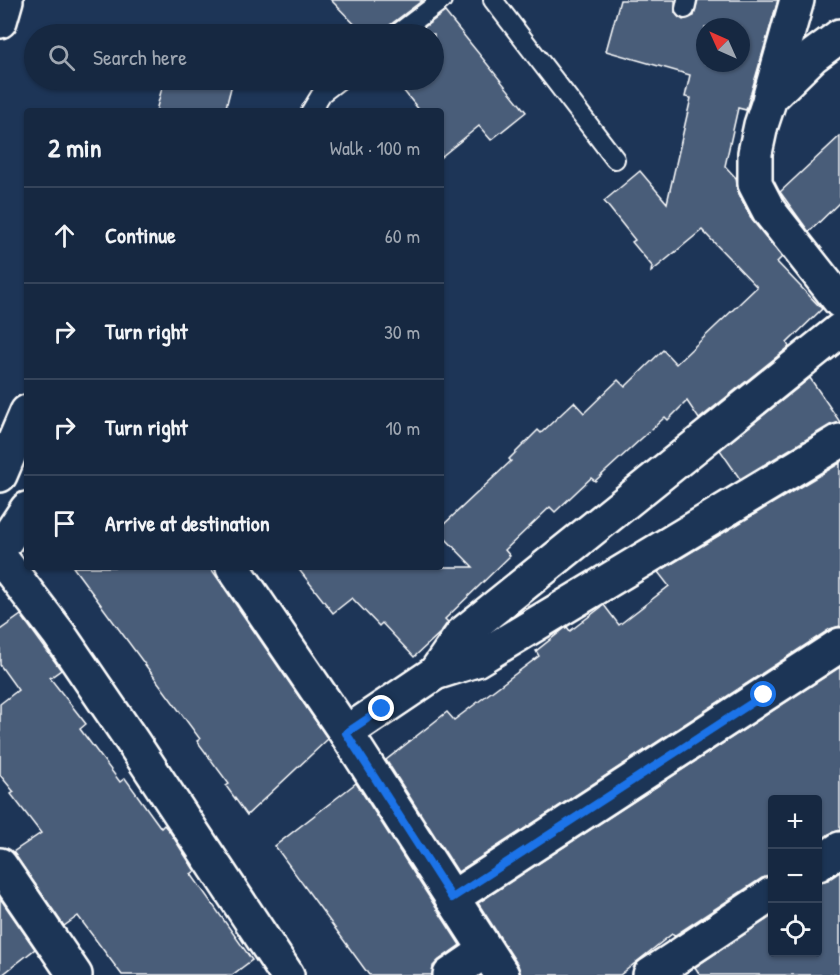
<!DOCTYPE html>
<html lang="en">
<head>
<meta charset="utf-8">
<style>
	body { margin:0; font-family:"Patrick Hand",sans-serif; background:#1f3048; color:#f1f3f6 }
	.controls { position:absolute; right:18px; bottom:18px; display:grid; overflow:hidden; border-radius:6px; box-shadow:0 2px 4px #0004 }
	.controls button { width:54px; height:54px; display:grid; place-items:center; padding:0; border:0; border-bottom:2px solid #35445a; background:#162841; color:#f1f3f6; font:30px sans-serif }
	.compass { position:absolute; left:696px; top:18px; width:54px; height:54px; border-radius:50%; background:#162841; box-shadow:0 2px 4px #0004; rotate:315deg }
	.stop { position:absolute; width:18px; height:18px; margin:-14px; border:4px solid #1a73e8; border-radius:50%; background:#fff }
	.stop.end { background:#1a73e8; border-color:#fff; box-shadow:0 2px 6px #0008 }
	.list { margin:0; padding:0; list-style:none }
	h2 { display:flex; justify-content:space-between; align-items:center; height:78px; margin:0; padding:0 24px; font-size:26px }
	h2 small { font-size:20px; font-weight:400; color:#9ea6b1 }
	.list li { display:grid; grid-template-columns:39px 1fr auto; gap:18px; align-items:center; box-sizing:border-box; height:96px; padding:0 24px; border-top:2px solid #35445a }
	.list b { display:block; font-size:22px; white-space:nowrap }
	.list em { font-size:20px; font-style:normal; color:#9ea6b1 }
	.icon { flex:none; width:33px; height:33px; fill:none; stroke:currentColor; stroke-width:2; stroke-linecap:round; stroke-linejoin:round }
	.map { position:relative; flex:none; width:840px; height:975px; overflow:hidden }
	.search { position:absolute; background:#162841; box-shadow:0 2px 4px #0004; left:24px; top:24px; width:420px; height:66px; display:flex; align-items:center; gap:15px; box-sizing:border-box; padding:0 21px; border-radius:33px; color:#9ea6b1; font-size:22px }
	.panel { position:absolute; background:#162841; box-shadow:0 2px 4px #0004; left:24px; top:108px; width:420px; height:462px; border-radius:6px }
	.map>svg:first-child { display:block }
</style>
</head>
<body>
<div class="map">
<svg width="840" height="975" viewBox="0 0 840 975">
	<rect width="100%" height="100%" fill="#1d3557"/>
	<filter id="ink" filterUnits="userSpaceOnUse"><feTurbulence type="fractalNoise" baseFrequency=".0167" numOctaves="2"/><feDisplacementMap in="SourceGraphic" scale="12" xChannelSelector="R" yChannelSelector="G"/><feConvolveMatrix kernelMatrix="1 2 1 2 8 2 1 2 1" color-interpolation-filters="sRGB"/></filter>
	<g filter="url(#ink)">
		<!-- building -->
		<g fill="#4a5d79" stroke="#fff" stroke-width="1.5" fill-rule="evenodd">
			<path d="M331 0H423L390 25 386 34H364Z"/>
			<path d="M620 0H675V13L683 20 694 16 698 0H778L746 110 738 108 725 166 736 178 738 192 752 220 782 257 777 262 822 309 787 343 789 347 699 419 687 401 668 420 665 417 595 481 591 478 555 512 550 507 505 550 510 556 445 619 448 622 440 633 414 657 382 623 379 626 352 598 333 613 297 567H473L441 534V527L511 461 509 459 538 430 541 433 574 402 584 413 618 380 625 387 663 350 676 364 757 287 702 230 651 272 652 266 632 242 635 240 604 201 640 171 667 203 691 98 685 97 690 75 606 51ZM705 27H741V63H705Z"/>
			<path d="M445 12 526 112 491 140 479 126 441 157V111H420L395 80H434V34H415Z"/>
			<path d="M164 80H233L225 111H156Z"/>
			<path d="M840 136V202L809 232 780 192Z"/>
			<path d="M810 378 840 422 830 425 740 479 720 450Z"/>
			<path d="M840 463V626L830 629 458 872 386 760 447 712 454 720 539 656 536 651 565 628 567 627 570 631 604 605 619 625 669 586 658 572Z"/>
			<path d="M73 567H210L328 739 247 815 226 786 229 784 197 741 200 739Z"/>
			<path d="M21 615 61 670 50 678 86 724 80 729 120 782 125 778 161 828 164 825 170 832 195 871 191 874 252 960 232 975H122L78 916 64 926 13 852 41 833 11 794 14 792 0 775V704L18 690 0 665V630Z"/>
			<path d="M840 667V830L829 834 818 842V800H772V876L762 878 674 936 672 934 620 975H521L518 965 478 903Z"/>
			<path d="M356 783 460 945 439 960 433 966 432 975H369L275 846Z"/>
			<path d="M840 872V975H700L695 967 772 916V952H818V882L828 880Z"/>
			<path d="M0 898 35 949 2 975H0Z"/>
		</g>
		<g fill="none" stroke-linecap="round" stroke-linejoin="round">
			<defs>
				<g id="lane">
					<path d="M493 0 615 159"/>
					<path d="M685 9 687 0"/>
					<path d="M397 34 442 0"/>
					<path d="M311 111 322 93 339 80"/>
				</g>
				<g id="street">
					<path d="M840 36 813 56 770 98 761 125 755 153V184L769 211 840 301"/>
					<path d="M770 96 797 0"/>
					<path d="M0 475 27 412"/>
					<path d="M0 549 27 509"/>
					<path d="M0 557 59 634 132 741 287 975"/>
					<path d="M233 567 346 733 502 975"/>
					<path d="M435 673 462 634 840 330"/>
					<path d="M346 733 435 673 476 660 840 441"/>
					<path d="M818 864 840 849"/>
					<path d="M0 865 75 975"/>
					<path d="M452 898 840 645"/>
					<path d="M450 975 485 951"/>
					<path d="M650 975 772 894"/>
				</g>
				<path id="highway" d="M0 21 6 0"/>
			</defs>
			<!-- lane casing -->
			<use href="#lane" stroke="#fff" stroke-width="22"/>
			<!-- street casing -->
			<use href="#street" stroke="#fff" stroke-width="38"/>
			<!-- highway casing -->
			<use href="#highway" stroke="#fff" stroke-width="38"/>
			<!-- lane -->
			<use href="#lane" stroke="#1d3557" stroke-width="18"/>
			<!-- street -->
			<use href="#street" stroke="#1d3557" stroke-width="33"/>
			<!-- highway -->
			<use href="#highway" stroke="#1d3557" stroke-width="33"/>
		</g>
	</g>
	<g fill="none" stroke-linecap="round" stroke-linejoin="round" filter="url(#ink)">
		<!-- route -->
		<path stroke="#1a73e8" stroke-width="8" d="M382 709 346 733 452 898 764 695"/>
	</g>
</svg>
<div class="controls">
<button>+</button>
<button>−</button>
<button><svg class="icon" aria-label="locate" viewBox="0 0 24 24"><circle cx="12" cy="12" r="6"/><path d="M12 2v4M12 18v4M2 12h4M18 12h4"/></svg></button>
</div>
<svg class="compass" viewBox="-18 -18 36 36"><path d="M0-13l5 13h-10z" fill="#e53935"/><path d="M0 13l5-13h-10z" fill="#9ea6b1"/></svg>
<div class="stop" style="left:764px;top:695px"></div>
<div class="stop end" style="left:382px;top:709px"></div>
<div class="search"><svg class="icon" aria-label="search" viewBox="0 0 24 24"><circle cx="10" cy="10" r="6"/><path d="M15 15l6 6"/></svg>Search here</div>
<section class="panel">
<h2>2 min<small>Walk · 100 m</small></h2>
<ul class="list">
<li><svg class="icon" aria-label="ahead" viewBox="0 0 24 24"><path d="M12 20V5M6 11l6-6 6 6"/></svg><div><b>Continue</b></div><em>60 m</em></li>
<li><svg class="icon" aria-label="right" viewBox="0 0 24 24"><path d="M7 20v-9h11M14 6l5 5-5 5"/></svg><div><b>Turn right</b></div><em>30 m</em></li>
<li><svg class="icon" aria-label="right" viewBox="0 0 24 24"><path d="M7 20v-9h11M14 6l5 5-5 5"/></svg><div><b>Turn right</b></div><em>10 m</em></li>
<li><svg class="icon" aria-label="arrive" viewBox="0 0 24 24"><path d="M6 21V4h12l-3 4 3 4H6"/></svg><div><b>Arrive at destination</b></div></li>
</ul>
</section>
</div>
</body>
</html>
